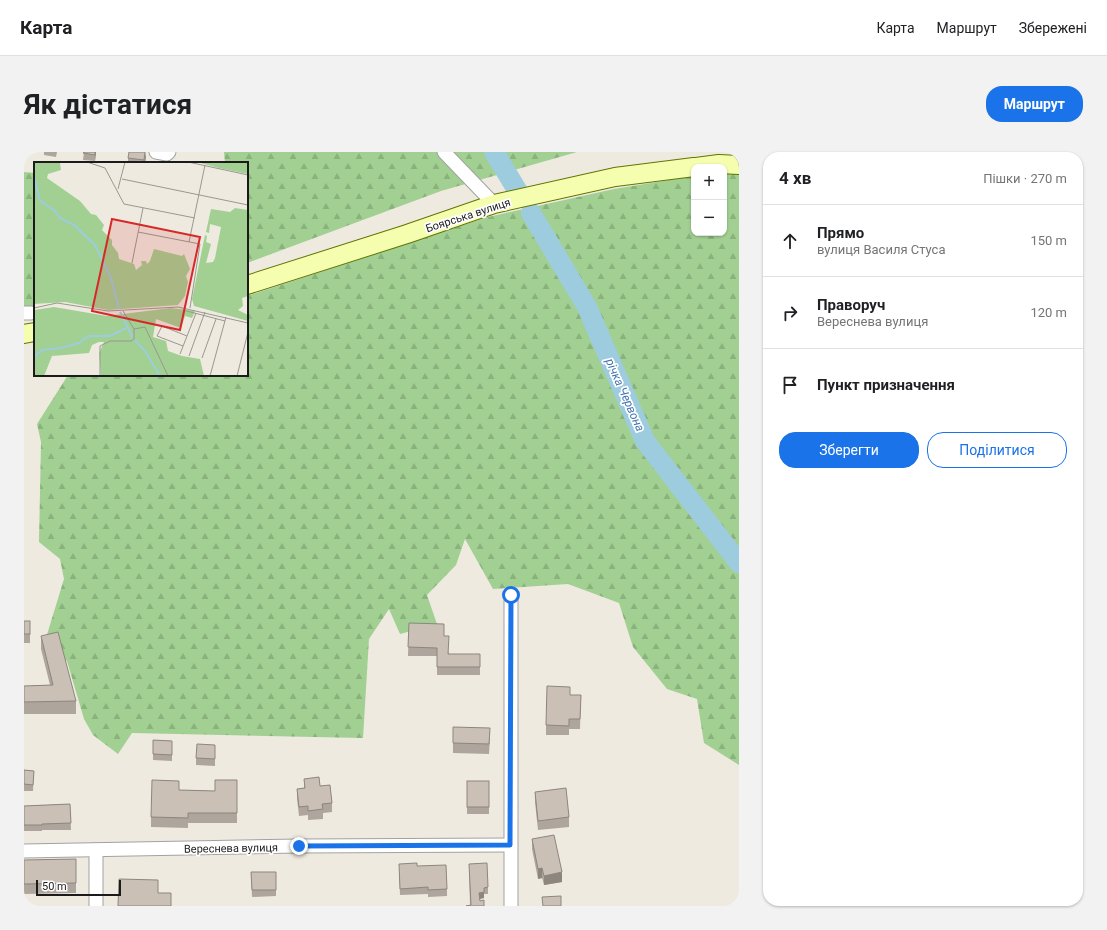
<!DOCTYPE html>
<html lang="uk">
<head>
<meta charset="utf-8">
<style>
	body { margin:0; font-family:Roboto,sans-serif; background:#f2f2f2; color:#202124 }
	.controls { position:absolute; right:12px; top:12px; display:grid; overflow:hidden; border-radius:8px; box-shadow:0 1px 3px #0004 }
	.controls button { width:36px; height:36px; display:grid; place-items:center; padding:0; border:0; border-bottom:1px solid #e0e0e0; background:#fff; color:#202124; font:20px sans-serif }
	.scale { position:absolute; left:12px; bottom:10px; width:85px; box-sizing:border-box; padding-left:4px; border:2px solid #1b1b1b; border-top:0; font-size:11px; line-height:14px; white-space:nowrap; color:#1b1b1b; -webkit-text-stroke:3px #fff; paint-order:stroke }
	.stop { position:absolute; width:12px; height:12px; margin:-9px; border:3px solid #1a73e8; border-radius:50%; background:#fff }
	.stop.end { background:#1a73e8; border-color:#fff; box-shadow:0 1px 4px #0008 }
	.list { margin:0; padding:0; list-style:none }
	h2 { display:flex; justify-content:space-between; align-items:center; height:52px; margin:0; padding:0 16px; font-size:17px }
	h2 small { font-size:13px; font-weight:400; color:#757577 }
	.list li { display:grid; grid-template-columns:26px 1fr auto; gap:12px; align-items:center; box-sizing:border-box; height:72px; padding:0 16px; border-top:1px solid #e0e0e0 }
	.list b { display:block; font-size:15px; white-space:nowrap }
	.list p { margin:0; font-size:13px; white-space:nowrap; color:#757577 }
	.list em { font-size:13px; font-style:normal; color:#757577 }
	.actions { display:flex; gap:8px; padding:12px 16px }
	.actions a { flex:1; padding:9px 0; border:1px solid #1a73e8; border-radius:16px; text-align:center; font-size:14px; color:#1a73e8 }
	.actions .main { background:#1a73e8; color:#fff }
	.icon { flex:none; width:22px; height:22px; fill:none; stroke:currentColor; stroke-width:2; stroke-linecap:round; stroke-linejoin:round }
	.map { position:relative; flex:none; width:715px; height:754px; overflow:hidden; border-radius:16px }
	header { display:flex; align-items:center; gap:24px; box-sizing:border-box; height:56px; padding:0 20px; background:#fff; border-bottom:1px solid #e0e0e0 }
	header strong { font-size:19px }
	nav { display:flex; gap:22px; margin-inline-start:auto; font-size:14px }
	.intro { display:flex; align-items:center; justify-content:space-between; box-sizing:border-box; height:96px; padding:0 24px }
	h1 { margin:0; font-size:28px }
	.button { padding:10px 18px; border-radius:16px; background:#1a73e8; color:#fff; font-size:14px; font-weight:700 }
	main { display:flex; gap:24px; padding:0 24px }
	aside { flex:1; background:#fff; border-radius:16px; box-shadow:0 1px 3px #0004 }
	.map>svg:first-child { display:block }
</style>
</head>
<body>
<header>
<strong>Карта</strong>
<nav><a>Карта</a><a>Маршрут</a><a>Збережені</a></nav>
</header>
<div class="intro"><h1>Як дістатися</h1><a class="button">Маршрут</a></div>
<main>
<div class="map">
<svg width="715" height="754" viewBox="0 0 715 754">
	<defs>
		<pattern id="forest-firs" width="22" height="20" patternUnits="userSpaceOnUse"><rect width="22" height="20" fill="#a1d092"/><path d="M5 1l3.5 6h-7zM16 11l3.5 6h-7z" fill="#8ab27d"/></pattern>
	</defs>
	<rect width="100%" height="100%" fill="#eeeae0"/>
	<!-- forest -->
	<g fill="url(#forest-firs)">
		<path d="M200 0H553L417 39 223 111V11H201Z"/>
		<path d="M715 19V613L680 591 673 547 643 537 609 495 595 451 544 432 469 437 441 387 432 413 403 443 413 472 376 482 365 457 345 487 339 586 108 581 94 602 69 583 60 567 43 509 21 489 40 427 36 407 15 390 17 290 13 272 44 223H223V144L464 65 590 37 670 24V81H700V20Z"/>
		<path d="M0 20 11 21V167L0 168Z"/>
	</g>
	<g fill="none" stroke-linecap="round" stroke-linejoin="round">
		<!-- river -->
		<g stroke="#9dccdf" stroke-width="20">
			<path d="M470 0 496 43"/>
			<path d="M507 61 563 155 621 289 715 411"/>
		</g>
		<defs>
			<g id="street">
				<path d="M132 0 143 2 145 0"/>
				<path d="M420 0 470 52"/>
				<path d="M0 161H7"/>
				<path d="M0 699 275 694 486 693"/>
				<path d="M72 754V698"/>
				<path d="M487 754V443"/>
			</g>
			<g id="secondary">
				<path d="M672 15 695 12 715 13"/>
				<path d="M223 133 383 82 470 52 591 25 670 15"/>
				<path d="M0 182 11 180"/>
			</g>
		</defs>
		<!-- street casing -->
		<use href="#street" stroke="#a2a2a2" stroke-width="15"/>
		<!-- secondary casing -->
		<use href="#secondary" stroke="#627500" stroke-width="20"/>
		<!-- street -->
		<use href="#street" stroke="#fff" stroke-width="13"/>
		<!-- secondary -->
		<use href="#secondary" stroke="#f5fdaf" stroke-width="18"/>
	</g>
	<!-- wall -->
	<g fill="#aea59d">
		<path d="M20 0H33L32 5 20 3Z"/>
		<path d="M60 0H72L71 9 59 8Z"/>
		<path d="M122 4 121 11H104V6Z"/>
		<rect x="0" y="469" width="6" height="22"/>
		<path d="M385 471 420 484 425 502H456V523H413V504H384Z"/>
		<path d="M17 484 52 549V562H0V534L26 533 17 497Z"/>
		<path d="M546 543H557L556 577H545V583H522V573Z"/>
		<path d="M466 586 465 602 429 601V591Z"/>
		<path d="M129 588 148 589V609L129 608Z"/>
		<path d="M191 600V614L172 613V606Z"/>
		<path d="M0 618 10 619 9 639H0Z"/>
		<path d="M280 627 296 634 308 651V660L299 661V667L284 668V663L275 664 273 646V637L280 636Z"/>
		<path d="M213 628V671H164V676L127 675V665L155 638 191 639Z"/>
		<rect x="443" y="629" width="22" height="33"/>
		<path d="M511 640 545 665V675L514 678 511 650Z"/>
		<path d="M46 652 47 678H18V679H0V654Z"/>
		<path d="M508 687 538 730 520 733 518 726 514 727 508 697Z"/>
		<path d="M52 707V741L0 742V708Z"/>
		<path d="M445 718 464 735V742H460V746L456 747V749L446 753Z"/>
		<path d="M375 719 423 737V744L404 745V742L376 743Z"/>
		<path d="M227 720H252V744L228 745Z"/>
	</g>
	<!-- shaded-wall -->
	<g fill="#8d867f">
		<path d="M71 0H72L71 9Z"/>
		<path d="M122 0V4L121 11H120Z"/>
		<path d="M518 716V726L514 727V717Z"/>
		<path d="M538 720V730L520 733V724Z"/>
		<path d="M460 740V746L455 747V741Z"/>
	</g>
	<!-- building -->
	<g fill="#cac0b6" stroke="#8d867f">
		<path d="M60 0H71V3L59 1Z"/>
		<path d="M105 0H121L120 8 104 6Z"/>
		<rect x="0" y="469" width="6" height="13"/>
		<path d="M385 471 420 472V484H425L424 502H456V515H413V496L384 495Z"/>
		<path d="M34 480 52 549 0 550V534L29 533 17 484Z"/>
		<path d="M523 534 546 535V543H557L556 567H545V574L522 573Z"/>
		<path d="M429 575 466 576 465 592 429 591Z"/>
		<path d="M129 588 148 589V603L129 602Z"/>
		<path d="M173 592 191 593V607L172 606Z"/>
		<path d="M0 618 10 619 9 633 0 632Z"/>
		<path d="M295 625 296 634 306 633 308 651 298 652 299 657 284 659V654L275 655 273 637 281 636 280 627Z"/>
		<path d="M128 628 155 629V638L191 639V628H213V661H164V666L127 665Z"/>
		<rect x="443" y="629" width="22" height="26"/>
		<path d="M542 636 545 665 514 669 511 640Z"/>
		<path d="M46 652 47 671 18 672V673H0V654Z"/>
		<path d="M530 683 538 720 520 724 518 716 514 717 508 687Z"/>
		<path d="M52 707V731L0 732V708Z"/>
		<path d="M393 711V714L422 713 423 737 404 738V735L376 737 375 712Z"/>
		<path d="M463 711 464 735 460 736V740L455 741 456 749 460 748V754H442L447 753 445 712Z"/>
		<path d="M227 720H252V738H228Z"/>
		<path d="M95 727 134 728V741H147V754H94Z"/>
		<path d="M537 744V754H519L518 745Z"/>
	</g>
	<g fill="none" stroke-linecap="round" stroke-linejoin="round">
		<!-- route -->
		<path stroke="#1a73e8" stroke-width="5" d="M275 694 486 693 487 443"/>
	</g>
	<g text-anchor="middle" stroke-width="3.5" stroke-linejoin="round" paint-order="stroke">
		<!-- street labels -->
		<g font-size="11" fill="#1b1b1b" stroke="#fff">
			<text transform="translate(444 63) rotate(-18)" y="4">Боярська вулиця</text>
			<text transform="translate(207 696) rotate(-1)" y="4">Вереснева вулиця</text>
		</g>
		<!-- water labels -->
		<g font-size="12" font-style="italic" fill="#4374b0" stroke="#fff">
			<text transform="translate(601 243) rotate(66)" y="4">річка Червона</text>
		</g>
	</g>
	<!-- overview -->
	<g transform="translate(10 10)">
		<rect width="214" height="214" fill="#eeeae0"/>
		<path d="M0 0 26 1 27 8 14 12 13 16 46 39 57 52 62 53 70 63 68 68 78 78V83L84 91 85 97 100 102 102 108 108 103 107 99H112L113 102 116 99 120 87 148 94 150 92 156 107 152 114 154 120 151 134 144 143 74 148 31 140 0 142ZM163 0H214V12L185 6ZM201 46 214 48V134L208 136 209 144 204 148 214 153V159L160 144 158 137 171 73 173 74 172 80 177 82 172 101 179 100 181 96 187 65 176 62 175 71 172 70 177 47 196 50ZM20 145 73 154 137 146 161 149 158 156 151 154 147 166 122 157 119 175 132 179 134 189 148 194 166 197 170 214H67L65 191 70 180H65L58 183 55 191 18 194 10 214H0V148Z" fill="#a1d092"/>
		<path fill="none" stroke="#9dccdf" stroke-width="2" d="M0 14 6 39 20 48 26 56 40 63 61 83 77 116 85 147M86 150 99 176M101 178 111 189 126 214M0 195 8 188 27 186 45 181 54 174H76L92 166"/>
		<path fill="none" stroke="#9a9791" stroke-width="1" d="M53 0 71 6 90 42 161 56M154 0 214 13M88 17 214 43M84 27 91 0M104 70 166 82 156 146M155 80 171 3M98 101 109 46M0 146 23 141 74 149 144 145 214 161M149 148 191 159M100 167 111 165 134 214M149 184 123 174 128 164 153 174M146 192 162 151M155 194 171 150M168 196 182 157M66 214V184L76 179H97L100 177V167L89 149M176 214 192 155M203 214 214 170"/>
		<path fill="#d62828" fill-opacity="0.15" stroke="#d62828" stroke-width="2" d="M78 57 166 75 146 168 58 149Z"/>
		<rect width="214" height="214" fill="none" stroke="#1b1b1b" stroke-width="2"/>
	</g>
</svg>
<div class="controls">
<button>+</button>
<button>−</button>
</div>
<div class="scale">50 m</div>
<div class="stop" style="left:487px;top:443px"></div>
<div class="stop end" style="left:275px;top:694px"></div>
</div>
<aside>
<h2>4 хв<small>Пішки · 270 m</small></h2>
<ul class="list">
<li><svg class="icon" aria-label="ahead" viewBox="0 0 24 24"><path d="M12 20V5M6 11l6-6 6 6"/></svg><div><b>Прямо</b><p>вулиця Василя Стуса</p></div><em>150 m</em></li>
<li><svg class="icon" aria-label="right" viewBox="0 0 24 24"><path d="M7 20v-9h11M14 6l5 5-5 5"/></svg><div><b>Праворуч</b><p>Вереснева вулиця</p></div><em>120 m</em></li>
<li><svg class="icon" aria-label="arrive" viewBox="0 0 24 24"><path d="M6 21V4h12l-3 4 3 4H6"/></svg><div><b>Пункт призначення</b></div></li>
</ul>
<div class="actions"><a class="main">Зберегти</a><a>Поділитися</a></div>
</aside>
</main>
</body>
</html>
